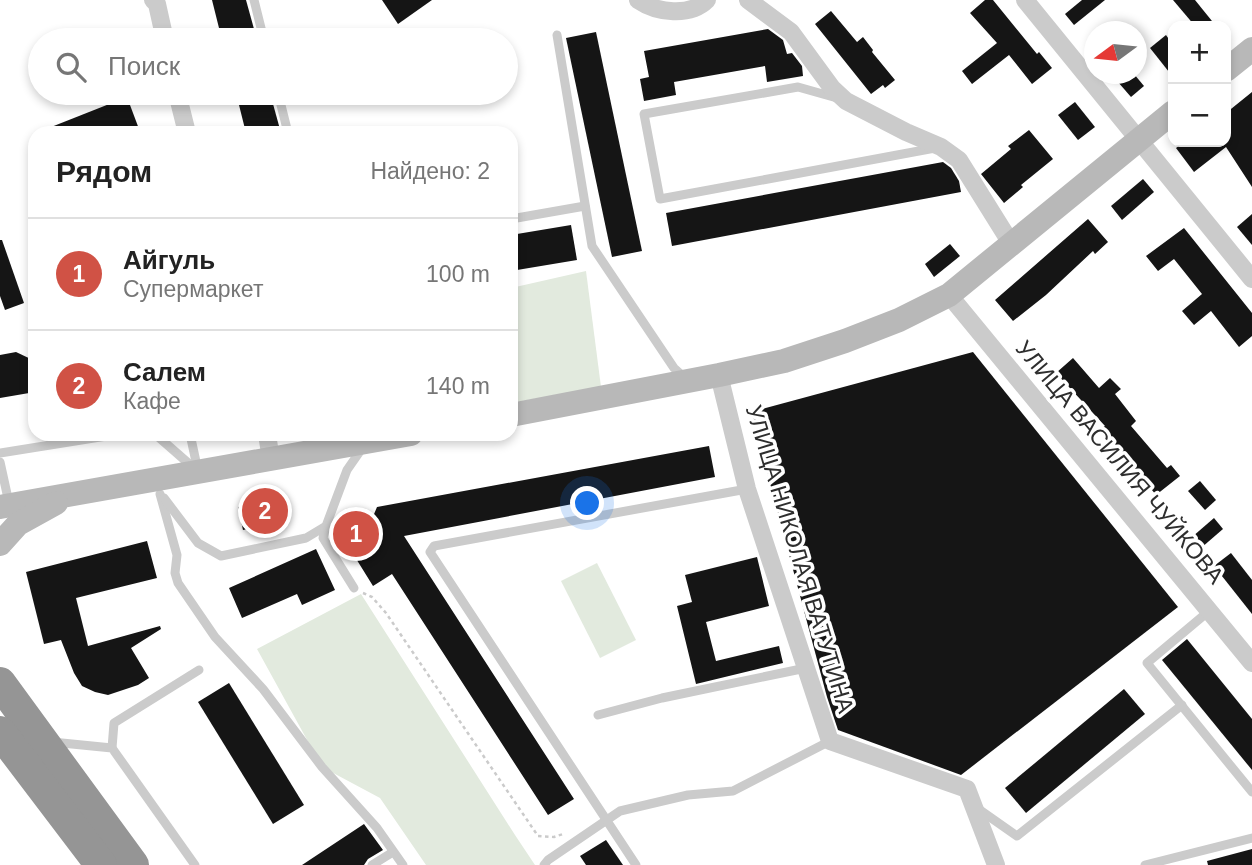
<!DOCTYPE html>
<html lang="ru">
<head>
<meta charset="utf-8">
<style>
	body { margin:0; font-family:Helvetica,sans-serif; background:#f2f2f2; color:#222 }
	.controls { position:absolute; right:21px; top:21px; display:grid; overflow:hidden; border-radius:14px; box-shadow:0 4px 10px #0003 }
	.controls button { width:63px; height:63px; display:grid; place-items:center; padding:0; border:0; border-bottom:2px solid #e0e0e0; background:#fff; color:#222; font:35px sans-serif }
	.compass { position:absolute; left:1084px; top:21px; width:63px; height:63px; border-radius:50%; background:#fff; box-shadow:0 4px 10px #0003; rotate:255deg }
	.you { position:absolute; left:588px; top:504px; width:24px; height:24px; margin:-18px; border:5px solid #fff; border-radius:50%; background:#1a73e8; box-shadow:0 0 0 10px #1a73e833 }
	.badge { display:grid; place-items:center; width:46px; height:46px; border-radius:50%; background:#d05245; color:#fff; font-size:23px; font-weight:700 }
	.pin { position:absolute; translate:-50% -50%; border:4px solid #fff; box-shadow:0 2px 7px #0006 }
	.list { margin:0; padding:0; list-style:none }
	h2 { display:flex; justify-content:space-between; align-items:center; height:91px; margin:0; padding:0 28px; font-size:30px }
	h2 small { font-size:23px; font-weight:400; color:#767676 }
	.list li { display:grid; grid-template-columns:46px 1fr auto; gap:21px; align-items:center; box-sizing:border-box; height:112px; padding:0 28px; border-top:2px solid #e0e0e0 }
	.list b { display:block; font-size:26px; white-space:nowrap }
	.list p { margin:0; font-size:23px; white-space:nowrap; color:#767676 }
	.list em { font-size:23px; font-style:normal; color:#767676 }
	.icon { flex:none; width:38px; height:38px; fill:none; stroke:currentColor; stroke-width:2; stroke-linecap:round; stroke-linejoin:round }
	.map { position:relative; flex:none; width:1252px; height:865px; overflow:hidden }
	.search { position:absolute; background:#fff; box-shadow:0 4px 10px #0003; left:28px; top:28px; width:490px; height:77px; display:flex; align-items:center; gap:18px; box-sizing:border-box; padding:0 24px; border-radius:38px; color:#767676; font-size:26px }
	.panel { position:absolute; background:#fff; box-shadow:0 4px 10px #0003; left:28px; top:126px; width:490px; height:315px; border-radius:21px }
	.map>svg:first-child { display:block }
</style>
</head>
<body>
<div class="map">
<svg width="1252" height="865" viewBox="0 0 1252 865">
	<rect width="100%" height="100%" fill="#fff"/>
	<!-- green -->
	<g fill="#e2eade">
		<path d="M586 271 601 387 511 403V288Z"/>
		<path d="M597 563 636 640 600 658 561 581Z"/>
		<path d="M361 594 515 835 535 865H426L380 798 322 767 257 649Z"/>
	</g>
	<!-- building -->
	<g fill="#151515">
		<path d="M212 0H246L257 40H222Z"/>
		<path d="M382 0H432L398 24Z"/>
		<path d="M985 0H993L1037 54 1039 52 1052 68 1032 84 1009 55 972 84 962 71 997 43 970 13Z"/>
		<path d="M1082 0H1105L1074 25 1065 14Z"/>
		<path d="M1173 0H1195L1216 26H1195Z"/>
		<path d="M831 11 857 42 863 37 873 50 872 52 895 80 885 88 883 85 871 94 815 24Z"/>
		<path d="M768 29 783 40 787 54 792 53 802 66 803 76 767 82 765 66 674 82 676 95 644 101 640 79 649 77 644 51Z"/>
		<path d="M596 32 642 251 612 257 566 38Z"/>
		<path d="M1166 35 1173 45V77L1150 48Z"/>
		<path d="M1111 74H1134L1144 86 1131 97Z"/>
		<path d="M1252 92V187L1226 147 1194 172 1176 148 1184 142H1226V113Z"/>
		<path d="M236 93H270L281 133H246Z"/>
		<path d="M127 97 139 129 127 133H36Z"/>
		<path d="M1075 102 1095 127 1078 140 1058 115Z"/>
		<path d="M1029 130 1053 159 1021 185 1023 187 1004 203 981 174 1011 149 1008 146Z"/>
		<path d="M943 162 951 168 959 181 961 192 672 246 666 213Z"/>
		<path d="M1143 179 1154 192 1122 220 1111 206Z"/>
		<path d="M1252 214V245L1237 227Z"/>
		<path d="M1088 219 1108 242 1095 254 1093 251 1046 295 1013 321 995 300Z"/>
		<path d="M571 225 577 260 511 271V235Z"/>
		<path d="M1184 228 1252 313V336L1239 347 1211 311 1194 325 1182 311 1202 294 1174 259 1158 271 1146 256Z"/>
		<path d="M0 240H2L24 303 5 310 0 296Z"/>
		<path d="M950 244 960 256 934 277 925 264Z"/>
		<path d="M16 352 35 361V392L0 398V355Z"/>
		<path d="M973 352 1178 607 961 775 838 730 827 697 751 412Z"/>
		<path d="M1073 358 1099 388 1110 378 1121 389 1115 394 1136 421 1131 426 1167 468 1171 465 1180 476 1156 495 1102 428 1105 426 1056 373Z"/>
		<path d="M709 446 715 477 404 536 574 799 548 815 392 574 373 586 342 536 353 509 372 519 377 507Z"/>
		<path d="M1200 481 1216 500 1205 510 1188 491Z"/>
		<path d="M276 498 281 522 243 530 238 507Z"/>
		<path d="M1214 518 1223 529 1201 548 1192 537Z"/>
		<path d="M147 541 157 578 76 598 88 646 160 626 161 629 131 648 149 678 138 685 108 695 95 692 82 686 74 673 61 640 44 644 26 572Z"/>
		<path d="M316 549 335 590 302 605 297 594 242 618 229 588Z"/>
		<path d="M1231 553 1252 580V614L1214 566Z"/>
		<path d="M757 557 769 606 706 622 716 661 779 646 783 663 696 684 677 606 692 602 685 575Z"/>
		<path d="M1187 639 1252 719V770L1162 660Z"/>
		<path d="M229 683 304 805 273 824 198 702Z"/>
		<path d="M1124 689 1145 714 1026 813 1005 788Z"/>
		<path d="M364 824 383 850 368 859 364 865H302Z"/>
		<path d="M606 840 623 865H586L580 856Z"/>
		<path d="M1252 849V865H1208L1207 861Z"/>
	</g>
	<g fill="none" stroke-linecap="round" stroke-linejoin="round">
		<!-- path -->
		<path stroke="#cbcbcb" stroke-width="2.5" stroke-dasharray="3.5 3.5" stroke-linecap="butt" d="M363 593 372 597 386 613 538 836 554 837 563 834"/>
		<!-- lane -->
		<g stroke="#cbcbcb" stroke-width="9">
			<path d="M254 0 264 40"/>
			<path d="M557 35 592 246 674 368 684 377"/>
			<path d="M278 93 288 133"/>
			<path d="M837 98 798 87 644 114 660 199 935 148"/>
			<path d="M511 219 585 206"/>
			<path d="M155 434 195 469"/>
			<path d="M190 434 198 471"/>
			<path d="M0 453 119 434"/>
			<path d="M0 462 9 503"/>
			<path d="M160 494 177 555 175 573 178 583 215 637 263 689 322 767 377 828 403 865"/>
			<path d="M164 498 198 543 221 556 306 538 326 526 347 470 363 447"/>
			<path d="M326 526 323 538 354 588"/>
			<path d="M1209 611 1147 663 1252 792"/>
			<path d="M598 715 662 698 806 668"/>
			<path d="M52 742 112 748 195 865"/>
			<path d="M112 748 114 723 199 670"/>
			<path d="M977 808 1017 836 1182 705"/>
			<path d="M372 865 393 852"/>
			<path d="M544 865 548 860 620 811 688 795 733 791 830 741"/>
			<path d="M636 865 430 552 434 546 747 489"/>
			<path d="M1145 865 1252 838"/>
		</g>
		<!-- street -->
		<g stroke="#cbcbcb" stroke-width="18">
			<path d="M153 0 157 4 165 40"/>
			<path d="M638 0C657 13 690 17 707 0"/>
			<path d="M748 0 791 32 832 88 846 101 906 132 941 147 959 160 1012 245"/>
			<path d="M1025 0 1252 279"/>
			<path d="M177 93 187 133"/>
			<path d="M949 295 1252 663"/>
			<path d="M719 375 747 489 830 741 967 789 996 865"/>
			<path d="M267 434 271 460"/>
		</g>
		<!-- secondary -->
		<g stroke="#b8b8b8" stroke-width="24">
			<path d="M1226 70 1252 49"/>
			<path d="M511 415 719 375 784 361 845 341 899 320 949 295 1173 112"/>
			<path d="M0 507 411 434"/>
			<path d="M0 544 18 524 56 503"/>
		</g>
		<!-- highway -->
		<g stroke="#959595" stroke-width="32">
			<path d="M0 683 133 865"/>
			<path d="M0 732 101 865"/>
		</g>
	</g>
	<g text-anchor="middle" stroke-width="7" stroke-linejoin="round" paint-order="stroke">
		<!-- street labels -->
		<g font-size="23" fill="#2e2e2e" stroke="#fff">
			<text transform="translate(1120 462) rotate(50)" y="8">УЛИЦА ВАСИЛИЯ ЧУЙКОВА</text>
			<text transform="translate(800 559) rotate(73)" y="8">УЛИЦА НИКОЛАЯ ВАТУТИНА</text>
		</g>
	</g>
</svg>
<div class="controls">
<button>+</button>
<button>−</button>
</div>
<svg class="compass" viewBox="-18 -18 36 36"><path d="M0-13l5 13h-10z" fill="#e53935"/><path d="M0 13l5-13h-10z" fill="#767676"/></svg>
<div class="you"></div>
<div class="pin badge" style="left:356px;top:534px">1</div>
<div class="pin badge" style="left:265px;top:511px">2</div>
<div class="search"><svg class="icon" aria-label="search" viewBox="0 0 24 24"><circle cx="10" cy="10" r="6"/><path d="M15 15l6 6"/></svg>Поиск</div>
<section class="panel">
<h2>Рядом<small>Найдено: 2</small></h2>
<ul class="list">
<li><span class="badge">1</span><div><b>Айгуль</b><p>Супермаркет</p></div><em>100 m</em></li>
<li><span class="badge">2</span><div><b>Салем</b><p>Кафе</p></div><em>140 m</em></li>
</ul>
</section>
</div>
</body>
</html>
